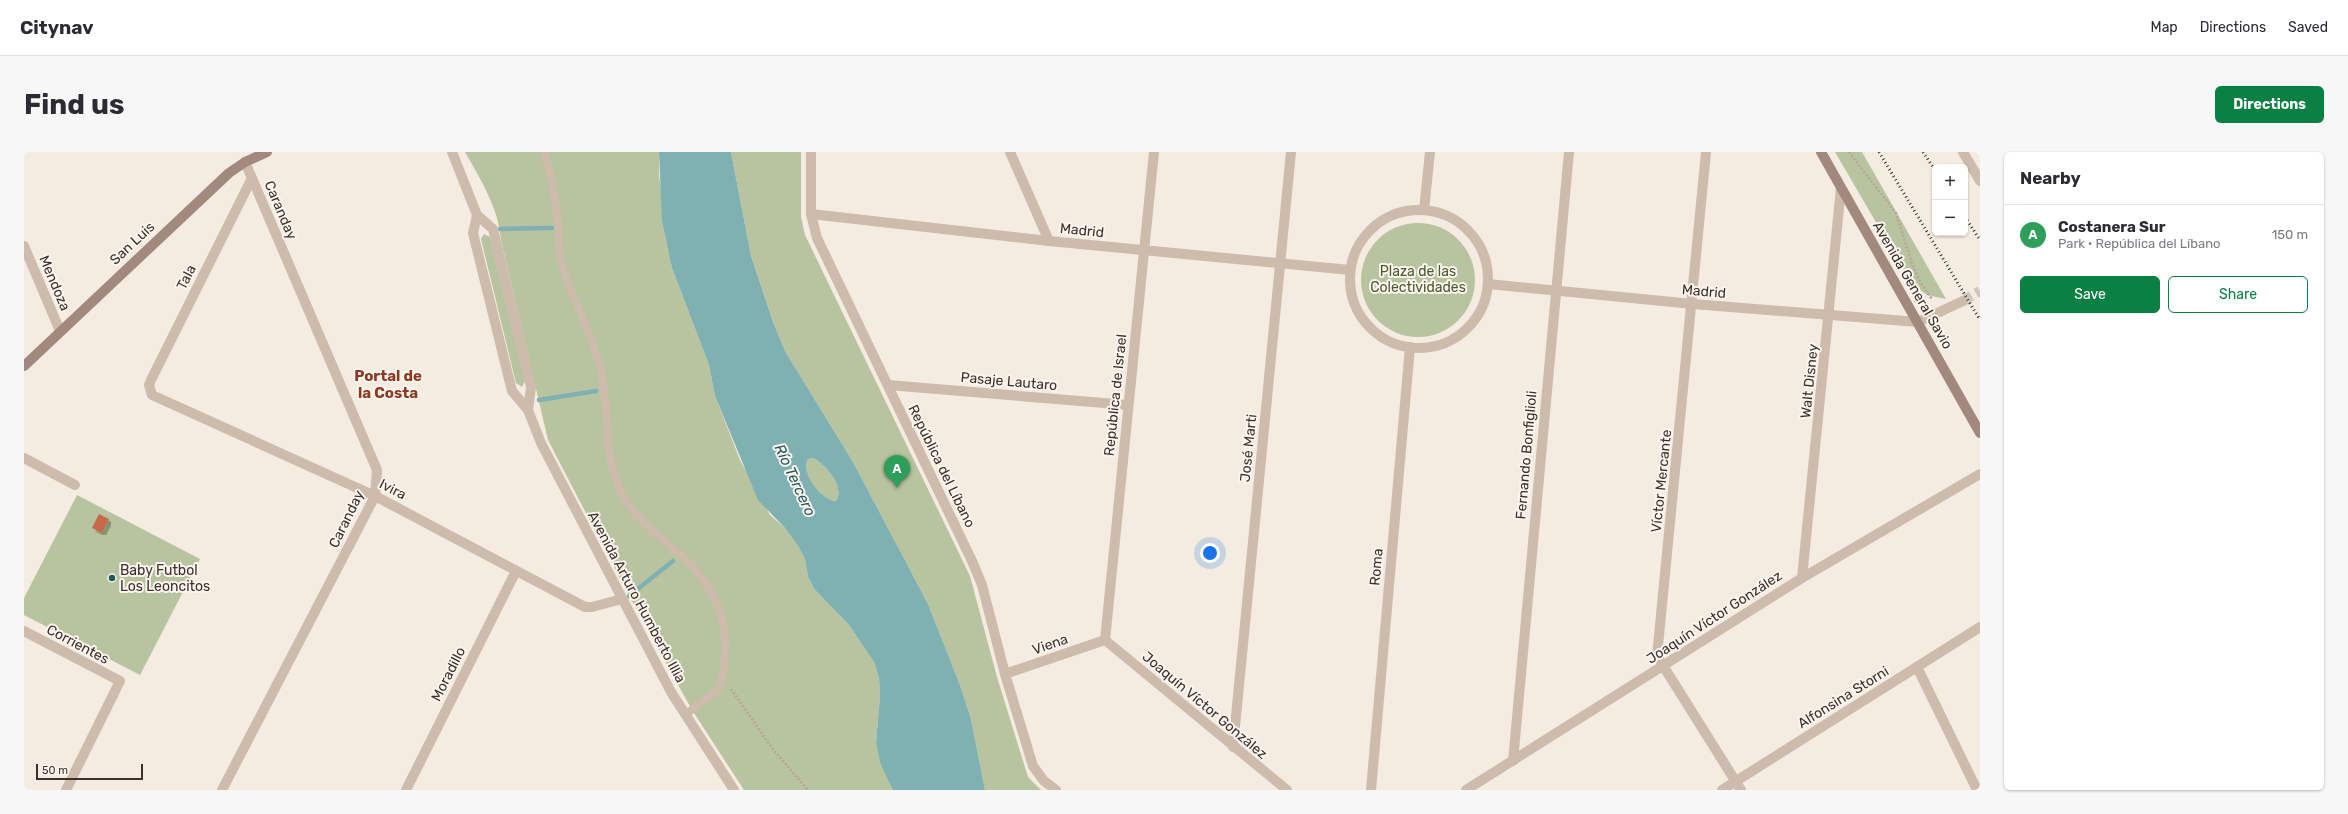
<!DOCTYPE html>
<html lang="en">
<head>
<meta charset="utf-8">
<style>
	body { margin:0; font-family:Rubik,sans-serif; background:#f7f7f7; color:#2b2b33 }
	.controls { position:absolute; right:12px; top:12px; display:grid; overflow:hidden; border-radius:6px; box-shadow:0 1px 3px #0004 }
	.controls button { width:36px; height:36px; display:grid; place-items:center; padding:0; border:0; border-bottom:1px solid #e1e1e2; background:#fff; color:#2b2b33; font:20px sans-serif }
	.scale { position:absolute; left:12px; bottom:10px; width:107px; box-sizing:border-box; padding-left:4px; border:2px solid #3b302b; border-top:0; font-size:11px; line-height:14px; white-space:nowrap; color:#3b302b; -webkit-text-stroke:3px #fbf5ee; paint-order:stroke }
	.you { position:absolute; left:1186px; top:401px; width:14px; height:14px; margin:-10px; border:3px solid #fff; border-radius:50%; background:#1a73e8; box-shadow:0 0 0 6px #1a73e833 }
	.badge { display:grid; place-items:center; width:26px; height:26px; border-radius:50%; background:#0b8043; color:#fff; font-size:13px; font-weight:700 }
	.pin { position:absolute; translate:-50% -33px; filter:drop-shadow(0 1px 2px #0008) }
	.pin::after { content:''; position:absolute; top:21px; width:14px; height:12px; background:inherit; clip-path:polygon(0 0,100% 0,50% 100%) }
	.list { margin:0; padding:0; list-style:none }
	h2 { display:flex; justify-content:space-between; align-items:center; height:52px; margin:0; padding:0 16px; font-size:17px }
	h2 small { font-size:13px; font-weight:400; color:#7c7c81 }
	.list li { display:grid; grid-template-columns:26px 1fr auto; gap:12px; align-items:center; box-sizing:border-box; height:60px; padding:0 16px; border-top:1px solid #e1e1e2 }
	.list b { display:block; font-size:15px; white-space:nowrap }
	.list p { margin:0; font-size:13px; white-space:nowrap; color:#7c7c81 }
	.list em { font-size:13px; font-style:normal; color:#7c7c81 }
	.actions { display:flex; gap:8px; padding:12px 16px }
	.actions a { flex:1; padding:9px 0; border:1px solid #0b8043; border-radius:6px; text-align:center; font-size:14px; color:#0b8043 }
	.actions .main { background:#0b8043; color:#fff }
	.map { position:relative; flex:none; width:1956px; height:638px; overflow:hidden; border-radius:6px }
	header { display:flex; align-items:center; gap:24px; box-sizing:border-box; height:56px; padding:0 20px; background:#fff; border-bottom:1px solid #e1e1e2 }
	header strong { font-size:19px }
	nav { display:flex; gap:22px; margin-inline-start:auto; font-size:14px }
	.intro { display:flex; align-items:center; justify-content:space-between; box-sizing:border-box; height:96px; padding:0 24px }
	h1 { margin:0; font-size:28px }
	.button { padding:10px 18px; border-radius:6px; background:#0b8043; color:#fff; font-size:14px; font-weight:700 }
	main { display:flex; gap:24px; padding:0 24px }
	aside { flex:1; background:#fff; border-radius:6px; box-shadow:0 1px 3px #0004 }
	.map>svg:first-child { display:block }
</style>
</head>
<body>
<header>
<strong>Citynav</strong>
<nav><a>Map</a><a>Directions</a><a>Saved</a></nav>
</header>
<div class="intro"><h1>Find us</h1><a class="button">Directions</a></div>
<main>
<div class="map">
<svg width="1956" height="638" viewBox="0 0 1956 638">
	<defs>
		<filter id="shadow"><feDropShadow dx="3.5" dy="3.5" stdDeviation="0" flood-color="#0004"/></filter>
	</defs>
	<rect width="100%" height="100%" fill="#f4ebe1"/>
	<!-- green -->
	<g fill="#b8c4a0">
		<path d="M441 0H635V23L648 116 685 213 691 244 716 308 746 363 761 376 774 394 781 407 784 425 791 438 825 473 850 510 855 526 856 544 852 591 869 638H720L668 558 605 444 524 288 477 88C475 57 456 26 441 0Z"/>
		<path d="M707 0H777V65L781 83 946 424 973 525 1004 625 1017 638H961L947 567 936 533 904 452 829 310 761 199 749 170 727 104Z"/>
		<path d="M1811 0H1838L1922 147 1903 143 1888 132Z"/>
		<circle cx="1394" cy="128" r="57"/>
		<path d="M460 82 466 85 501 229 498 235 492 231 457 87Z"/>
		<path d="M789 306C801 312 822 335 812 349 796 348 776 322 784 307Z"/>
		<path d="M53 343 176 407 116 523 0 463V446Z"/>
	</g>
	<!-- water -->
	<path fill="#7fb0b2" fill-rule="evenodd" d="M635 0H707L727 104 749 170 761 199 829 310 904 452 936 533 947 567 961 638H869L857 613 852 591 856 544 855 526 850 510 825 473 791 438 784 425 781 407 774 394 761 376 734 348 691 244 685 213 648 116 638 68ZM789 306C801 312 822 335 812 349 797 348 776 321 784 307Z"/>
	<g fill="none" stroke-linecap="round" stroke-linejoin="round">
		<!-- stream -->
		<g stroke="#7fb0b2" stroke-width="4.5">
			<path d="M476 77 528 76"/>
			<path d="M515 248 572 239"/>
			<path d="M605 444 649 409"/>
		</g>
	</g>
	<!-- building -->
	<path fill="#c8694b" filter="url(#shadow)" d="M75 362 85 367 78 381 68 376Z"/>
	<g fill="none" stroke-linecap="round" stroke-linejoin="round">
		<!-- minor-tunnel -->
		<path stroke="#cfc6bd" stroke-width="10" stroke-dasharray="10 5" stroke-linecap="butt" d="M1939 149 1956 139"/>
		<!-- path -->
		<g stroke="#b9a596" stroke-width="2.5" stroke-dasharray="2 2" stroke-linecap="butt">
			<path d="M1825 0 1872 61 1888 112 1896 130 1908 147"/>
			<path d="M707 537 748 596 784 638"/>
		</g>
		<!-- service -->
		<path stroke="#cdbbac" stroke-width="8" d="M520 0C527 24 532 46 534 71 535 82 534 93 536 104 544 143 567 176 576 215 587 259 577 306 601 347 615 372 640 387 660 406 687 431 704 464 701 500 700 513 700 526 694 538L661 563"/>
		<!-- minor -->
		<g stroke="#cdbbac" stroke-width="10">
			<path d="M428 0 453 63 469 77 507 235 504 258"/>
			<path d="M986 0 1025 89"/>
			<path d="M1682 0 1633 504 1717 638"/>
			<path d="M1939 0 1956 29"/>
			<path d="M228 26 127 228 125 233 128 243 351 344 561 455H568L598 447"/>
			<path d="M1400 58 1406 0"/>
			<circle cx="1395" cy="127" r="69"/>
			<path d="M787 62 1025 89 1326 118"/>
			<path d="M453 63 449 81 488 239 504 258 517 291 647 540 710 638"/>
			<path d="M0 94 36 179"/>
			<path d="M1464 132 1669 152 1894 170 1939 149"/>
			<path d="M864 233 1104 253"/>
			<path d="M0 306 51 333"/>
			<path d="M1778 426 1817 36"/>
			<path d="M0 479 96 529 42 638"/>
			<path d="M1081 488 1130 0"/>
			<path d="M1081 488 1263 638"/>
			<path d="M1893 515 1953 638"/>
			<path d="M981 522 1081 488"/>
			<path d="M1209 595 1267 0"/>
			<path d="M1489 609 1545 0"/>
			<path d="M198 638 351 344 353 318 221 10"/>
			<path d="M382 638 492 419"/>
			<path d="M1347 638 1386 195"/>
			<path d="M1442 638 1778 426 1956 322"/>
			<path d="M1698 638 1956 475"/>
		</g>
		<!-- tertiary -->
		<path stroke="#cdbbac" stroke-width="10" d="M787 0V62L793 86 948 409 958 433 981 522 1009 614 1020 629 1032 638"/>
		<!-- secondary -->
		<g stroke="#a18a7d" stroke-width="10">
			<path d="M1797 0 1956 281"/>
			<path d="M0 214 205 21 221 10 243 0"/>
		</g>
		<!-- rail -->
		<g stroke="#3b302b" stroke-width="3" stroke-dasharray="1 3" stroke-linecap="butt">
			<path d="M1855 0 1956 168"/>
			<path d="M1899 0 1911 18"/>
			<path d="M1941 65 1956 88"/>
		</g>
	</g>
	<!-- markers -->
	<circle fill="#1f5a5e" stroke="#fbf5ee" stroke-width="1.5" cx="88" cy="426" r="4"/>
	<g text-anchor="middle" stroke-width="4" stroke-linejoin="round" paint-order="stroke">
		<!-- street labels -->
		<g font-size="14" fill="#3b302b" stroke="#fbf5ee">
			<text transform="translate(257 58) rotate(67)" y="5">Caranday</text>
			<text transform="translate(1058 78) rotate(6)" y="5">Madrid</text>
			<text transform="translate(108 91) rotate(-43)" y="5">San Luis</text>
			<text transform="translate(162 125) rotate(-63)" y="5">Tala</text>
			<text transform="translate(31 131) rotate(67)" y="5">Mendoza</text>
			<text transform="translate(1889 133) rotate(60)" y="5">Avenida General Savio</text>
			<text transform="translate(1680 139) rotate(5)" y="5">Madrid</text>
			<text transform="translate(985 229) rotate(5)" y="5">Pasaje Lautaro</text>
			<text transform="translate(1785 229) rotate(-84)" y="5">Walt Disney</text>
			<text transform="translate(1091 243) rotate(-84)" y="5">República de Israel</text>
			<text transform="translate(1224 296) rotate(-84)" y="5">José Marti</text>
			<text transform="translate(1502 303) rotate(-85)" y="5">Fernando Bonfiglioli</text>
			<text transform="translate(918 314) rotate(64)" y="5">República del Líbano</text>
			<text transform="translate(1637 329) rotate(-84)" y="5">Víctor Mercante</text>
			<text transform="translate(369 337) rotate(27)" y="5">Ivira</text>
			<text transform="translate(322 367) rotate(-64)" y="5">Caranday</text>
			<text transform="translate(1352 415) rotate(-85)" y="5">Roma</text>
			<text transform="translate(613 445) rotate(62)" y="5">Avenida Arturo Humberto Illia</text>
			<text transform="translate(1690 465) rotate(-33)" y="5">Joaquín Víctor González</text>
			<text transform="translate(54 492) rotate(28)" y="5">Corrientes</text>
			<text transform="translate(1026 492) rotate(-19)" y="5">Viena</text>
			<text transform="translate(424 522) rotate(-63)" y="5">Moradillo</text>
			<text transform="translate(1819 545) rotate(-32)" y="5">Alfonsina Storni</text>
			<text transform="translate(1181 553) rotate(40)" y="5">Joaquín Víctor González</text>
		</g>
		<!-- park labels -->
		<g font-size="14" fill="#4a5a2e" stroke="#fbf5ee">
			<text x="1394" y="124">Plaza de las<tspan x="1394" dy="16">Colectividades</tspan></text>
		</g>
		<!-- poi labels -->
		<g font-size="14" fill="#3b302b" stroke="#fbf5ee" text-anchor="start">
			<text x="96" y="423">Baby Futbol<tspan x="96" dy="16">Los Leoncitos</tspan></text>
		</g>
		<!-- neighbourhood labels -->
		<g font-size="15" font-weight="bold" fill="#8c3b22" stroke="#fbf5ee">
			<text x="364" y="229">Portal de<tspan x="364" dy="17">la Costa</tspan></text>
		</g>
		<!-- water labels -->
		<g font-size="15" font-style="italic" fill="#1f5a5e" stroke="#fbf5ee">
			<text transform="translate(771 328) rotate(65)" y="5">Río Tercero</text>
		</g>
	</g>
</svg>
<div class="controls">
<button>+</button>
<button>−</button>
</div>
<div class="scale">50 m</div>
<div class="you"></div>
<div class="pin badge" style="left:873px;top:336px;background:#2e9e5b">A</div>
</div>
<aside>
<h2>Nearby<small></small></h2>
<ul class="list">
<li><span class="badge" style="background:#2e9e5b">A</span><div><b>Costanera Sur</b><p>Park · República del Líbano</p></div><em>150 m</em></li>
</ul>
<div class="actions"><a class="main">Save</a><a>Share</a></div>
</aside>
</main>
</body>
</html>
